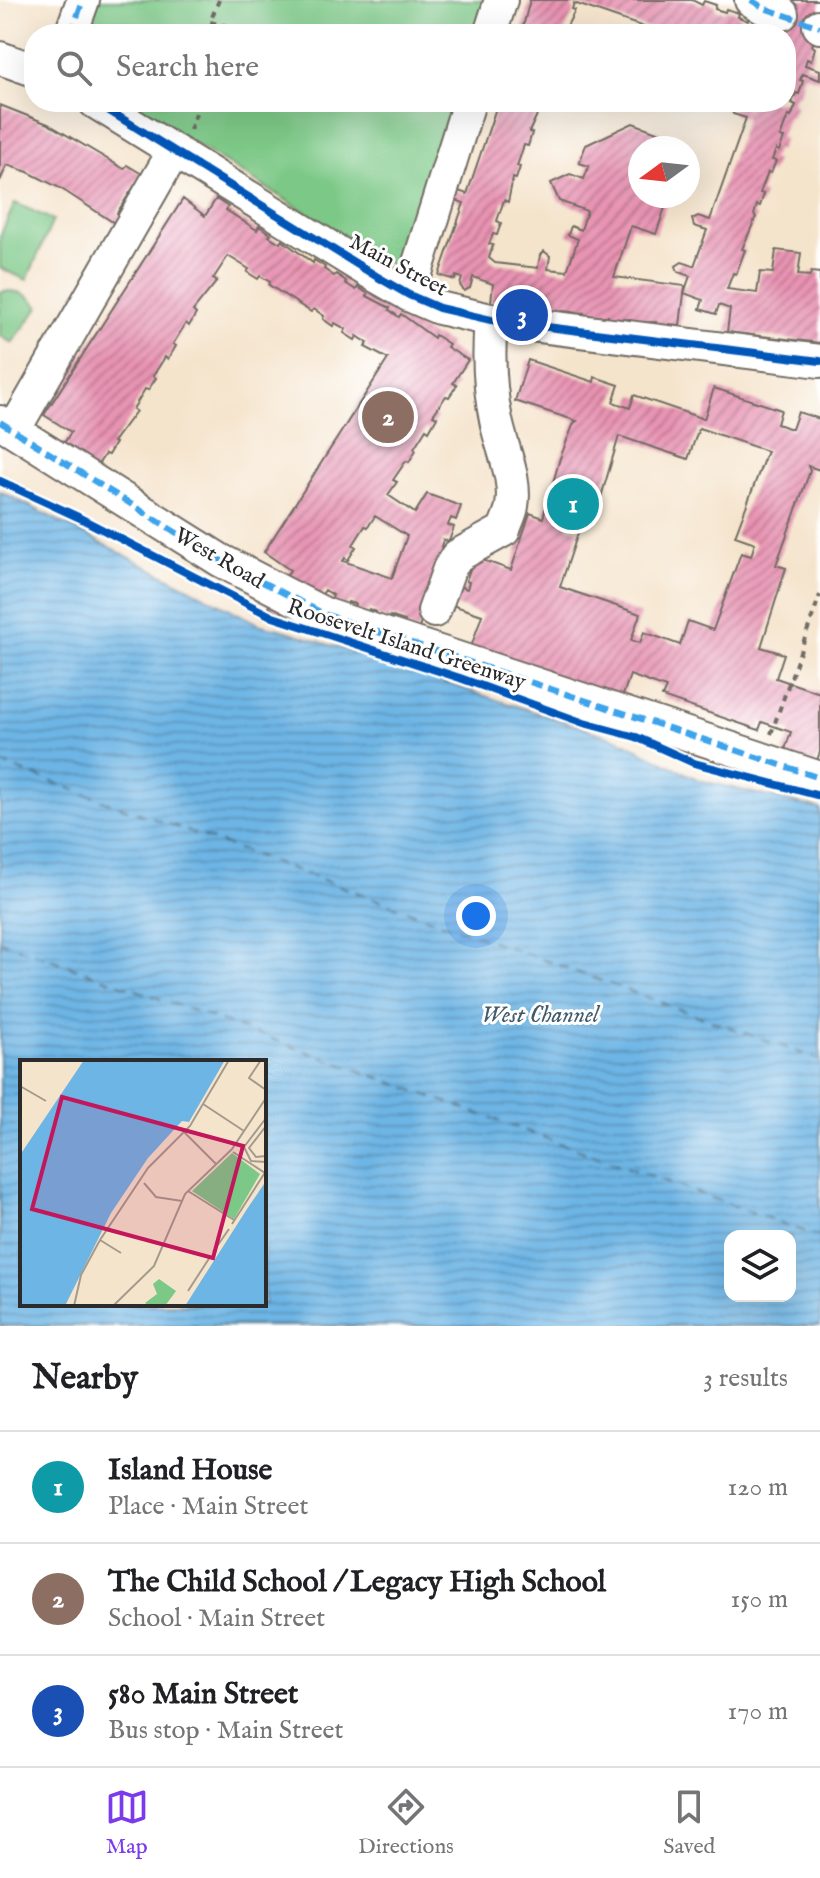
<!DOCTYPE html>
<html lang="en">
<head>
<meta charset="utf-8">
<style>
	body { margin:0; font-family:"IM FELL English",serif; background:#f6f6f6; color:#202124 }
	.controls { position:absolute; right:24px; bottom:24px; display:grid; overflow:hidden; border-radius:16px; box-shadow:0 8px 32px #0002 }
	.controls button { width:72px; height:72px; display:grid; place-items:center; padding:0; border:0; border-bottom:2px solid #e0e0e0; background:#fff; color:#202124; font:40px sans-serif }
	.compass { position:absolute; left:628px; top:136px; width:72px; height:72px; border-radius:50%; background:#fff; box-shadow:0 8px 32px #0002; rotate:255deg }
	.you { position:absolute; left:476px; top:916px; width:28px; height:28px; margin:-20px; border:6px solid #fff; border-radius:50%; background:#1a73e8; box-shadow:0 0 0 12px #1a73e833 }
	.badge { display:grid; place-items:center; width:52px; height:52px; border-radius:50%; background:#7c3aed; color:#fff; font-size:26px; font-weight:700 }
	.pin { position:absolute; translate:-50% -50%; border:4px solid #fff; box-shadow:0 2px 8px #0006 }
	.list { margin:0; padding:0; list-style:none }
	h2 { display:flex; justify-content:space-between; align-items:center; height:104px; margin:0; padding:0 32px; font-size:34px }
	h2 small { font-size:26px; font-weight:400; color:#757577 }
	.list li { display:grid; grid-template-columns:52px 1fr auto; gap:24px; align-items:center; box-sizing:border-box; height:112px; padding:0 32px; border-top:2px solid #e0e0e0 }
	.list b { display:block; font-size:30px; white-space:nowrap }
	.list p { margin:0; font-size:26px; white-space:nowrap; color:#757577 }
	.list em { font-size:26px; font-style:normal; color:#757577 }
	.icon { flex:none; width:44px; height:44px; fill:none; stroke:currentColor; stroke-width:2; stroke-linecap:round; stroke-linejoin:round }
	.map { position:relative; flex:none; width:820px; height:1326px; overflow:hidden }
	.search { position:absolute; background:#fff; box-shadow:0 8px 32px #0002; left:24px; right:24px; top:24px; height:88px; display:flex; align-items:center; gap:20px; box-sizing:border-box; padding:0 28px; border-radius:32px; color:#757577; font-size:30px }
	.sheet { height:440px; background:#fff }
	nav { display:flex; justify-content:space-around; align-items:center; box-sizing:border-box; height:112px; border-top:2px solid #e0e0e0; background:#fff; font-size:22px; color:#757577 }
	nav a { display:grid; justify-items:center; gap:4px }
	nav .on { color:#7c3aed }
	.map>svg:first-child { display:block }
</style>
</head>
<body>
<div class="map">
<svg width="820" height="1326" viewBox="0 0 820 1326">
	<defs>
		<pattern id="water-rules" width="6" height="5" patternUnits="userSpaceOnUse" patternTransform="scale(2)"><rect width="6" height="5" fill="#6db5e5"/><path d="M0 2.5h6" fill="none" stroke="#5a93ba"/></pattern>
		<pattern id="building-hatch" width="6" height="6" patternUnits="userSpaceOnUse" patternTransform="scale(2)"><rect width="6" height="6" fill="#e893b2"/><path d="M-1 1l2-2M0 6l6-6M5 7l2-2" fill="none" stroke="#bc7891"/></pattern>
	</defs>
	<rect width="100%" height="100%" fill="#fff"/>
	<filter id="ink" filterUnits="userSpaceOnUse"><feTurbulence type="fractalNoise" baseFrequency=".0125" numOctaves="2"/><feDisplacementMap in="SourceGraphic" scale="16" xChannelSelector="R" yChannelSelector="G"/><feConvolveMatrix kernelMatrix="1 2 1 2 8 2 1 2 1" color-interpolation-filters="sRGB"/></filter>
	<filter id="wash" filterUnits="userSpaceOnUse"><feTurbulence type="fractalNoise" baseFrequency=".006" numOctaves="4" result="noise"/><feDisplacementMap in="SourceGraphic" scale="32" xChannelSelector="R" yChannelSelector="G"/><feGaussianBlur stdDeviation="1.8" result="paint"/><feColorMatrix in="noise" values="0 0 0 0 0 0 0 0 0 0 0 0 0 0 0 0 0 1.4 0 .05"/><feComposite in="paint" operator="in"/></filter>
	<g filter="url(#wash)">
		<rect width="100%" height="100%" fill="#f5e4cc"/>
		<!-- park -->
		<g fill="#7cc886" stroke="#547a58" stroke-width="2">
			<path d="M94 0H493L481 34H82Z"/>
			<path d="M127 102H458L401 271Z"/>
			<path d="M15 203 53 220 27 280 0 268V236Z"/>
			<path d="M5 291C22 291 28 294 39 307L12 343 0 336V292Z"/>
		</g>
		<!-- water -->
		<path fill="url(#water-rules)" stroke="#4c7088" stroke-width="2" fill-rule="evenodd" d="M0 491 261 625 287 631 620 740 699 780 820 809V1326H0ZM22 1062H264V1304H22ZM730 1236H790V1296H730Z"/>
		<g fill="none" stroke-linecap="round" stroke-linejoin="round">
			<!-- ferry -->
			<g stroke="#425b6c" stroke-width="2" stroke-dasharray="10 8" stroke-linecap="butt">
				<path d="M0 763 820 1060"/>
				<path d="M0 941 820 1237"/>
			</g>
		</g>
		<g id="blocks">
			<!-- building -->
			<g fill="url(#building-hatch)" fill-rule="evenodd">
				<path d="M530 0H692L702 5 704 1 716 5 715 9 725 12 726 9 739 13 738 17 748 21 749 17 776 30 786 0H820V26L812 46 815 48 811 61 807 59 805 65 820 70V80L803 74 800 80 803 81 799 94 796 93 792 103 796 105 791 117 788 116 780 137 784 138 779 151 776 149 772 160 776 161 771 173 768 172 760 193 764 194 760 206 757 205 754 215 756 217 742 249 745 250 736 274 733 273 727 289 757 293 760 272 773 273 776 250 801 253 798 275 810 276 811 272 820 273V343L727 332 730 309 719 305 716 314 700 309 703 300 684 293 690 276 678 272 676 266 682 262 694 266 707 230 694 226 692 219 698 216 710 220 746 118 733 114 731 107 737 105 748 108 750 102H786V34H664L574 3 572 9 575 10 563 34H521Z"/>
				<path d="M498 102H543L529 132 532 133 528 146 524 145 517 166 520 167 516 179 513 178 508 202 504 200 497 221 501 223 497 235 493 234 489 244 493 245 489 258 495 263 538 268 540 255 544 251 550 256 548 269 567 271 578 239 568 235 571 226 581 230 587 211 559 201 551 183 570 174 584 179 589 166 579 163 586 145 633 123 679 140 683 148H640V196H669L656 234 631 226 614 277 685 286 680 325 669 324V327L655 326 656 322 631 323V319L607 320 608 316 583 317 584 313 562 311 561 314 549 313V309L538 308V312L515 305 514 309 501 307 502 304 491 302 493 284 473 277 470 288 464 291 460 285 462 278 456 276 455 280 439 275 464 203 450 198 453 189 467 194Z"/>
				<path d="M0 105 48 124 124 169 127 165 142 174 117 213 124 217 119 226 60 188 28 172 7 165 0 181Z"/>
				<path d="M183 199 205 216 216 199 228 207 226 210 257 230 259 226 271 234 269 236 280 243 282 240 313 263 314 260 325 267 324 269 334 276 336 274 346 281 345 283 356 290 358 287 368 294 367 296 390 308 389 310 399 317 401 314 434 338 435 335 449 344 447 347 468 360 453 383 457 385 449 397 446 396 433 415 437 417 429 431 426 429 414 448 416 450 409 462 406 461 393 480 397 482 388 495 415 513 427 494 461 506 456 520 451 518 448 525 454 527 449 541 443 540 441 547 446 549 418 631 403 626 405 621 390 616 389 621 374 616 376 612 369 609 367 614 353 609 355 604 348 602 347 606 331 601 333 595 325 590 312 610 316 612 307 625 284 610 280 615 269 607 290 570 264 552 388 359 365 347 368 343 357 336 355 340 344 333 346 329 335 323 333 326 323 319 324 316 314 309 311 312 269 285 270 282 260 276 258 279 247 272 249 269 228 256 213 279 217 281 193 311 196 314 189 326 186 323 173 344 176 346 168 359 165 357 153 376 156 378 148 390 145 389 133 409 136 411 113 442 115 443 108 455 105 454 92 474 50 465 71 432 44 415ZM375 516 407 536 392 578 343 561 345 558 348 560 356 547 353 545 365 526 368 527Z"/>
				<path d="M528 360 594 382 595 377 619 385 613 402 630 408 634 395 704 419 714 388 781 410 777 424 792 429 798 412 820 419V470L808 466 810 471 776 565 786 568 761 647 784 654 776 678 820 693V752L815 766 783 755 791 732 762 722 759 730 662 697 666 688 630 675 622 698 470 650 482 615 449 604 456 585 467 589 469 582 466 581 474 557 511 570 530 513 543 518 560 458 574 423 577 421 515 401ZM699 428 767 451 735 536 755 543 751 556 741 553 713 630 688 621 680 645 644 632 640 643 631 640 640 614 560 587 579 530 568 527 572 514 594 521 619 436 688 459Z"/>
			</g>
		</g>
	</g>
	<g filter="url(#ink)">
		<use href="#blocks" fill-opacity="0" stroke="#726c63" stroke-width="2"/>
		<g fill="none" stroke-linecap="round" stroke-linejoin="round">
			<defs>
				<g id="minor">
					<path d="M751 0 764 8 782 14"/>
					<path d="M819 26 820 27"/>
					<path d="M71 34 83 0"/>
					<path d="M490 34 501 0"/>
					<path d="M0 58 34 70"/>
					<path d="M95 102 376 276 409 295 439 308 491 320 820 361"/>
					<path d="M409 295 469 102"/>
					<path d="M0 422 220 560 324 614 820 778"/>
					<path d="M14 430 174 151"/>
					<path d="M434 611 449 569 457 556 504 530C506 522 511 514 512 506 517 478 501 447 496 420 489 387 488 354 491 320"/>
				</g>
			</defs>
			<!-- minor casing -->
			<use href="#minor" stroke="#726c63" stroke-width="36"/>
			<!-- path -->
			<g stroke="#726c63" stroke-width="4" stroke-dasharray="6 6" stroke-linecap="butt">
				<path d="M219 0 210 22 227 26 224 34"/>
				<path d="M190 130 200 102"/>
				<path d="M771 734 820 595"/>
			</g>
			<!-- minor -->
			<use href="#minor" stroke="#fff" stroke-width="32"/>
			<!-- quiet -->
			<g stroke="#3ea3eb" stroke-width="6" stroke-dasharray="12 6" stroke-linecap="butt">
				<path d="M751 0 764 8 820 27"/>
				<path d="M71 34 83 0"/>
				<path d="M0 422 220 560 324 614 820 778"/>
			</g>
			<defs>
				<g id="cycleway">
					<path d="M95 102 376 276 409 295 439 308 491 320 820 361"/>
					<path d="M0 481 78 517 273 617 460 678 584 723 636 737 694 763 820 796"/>
				</g>
			</defs>
			<!-- cycleway casing -->
			<use href="#cycleway" stroke="#fff" stroke-width="13"/>
			<!-- cycleway -->
			<use href="#cycleway" stroke="#0057b8" stroke-width="8"/>
		</g>
	</g>
	<g text-anchor="middle" stroke-width="6" stroke-linejoin="round" paint-order="stroke">
		<!-- street labels -->
		<g font-size="22" fill="#2b2b2b" stroke="#fff">
			<text transform="translate(399 264) rotate(28)" y="8">Main Street</text>
			<text transform="translate(220 557) rotate(30)" y="8">West Road</text>
			<text transform="translate(407 643) rotate(18)" y="8">Roosevelt Island Greenway</text>
		</g>
		<!-- water labels -->
		<g font-size="24" font-style="italic" fill="#425b6c" stroke="#fff">
			<text x="540" y="1022">West Channel</text>
		</g>
	</g>
	<!-- overview -->
	<g transform="translate(20 1060)">
		<rect width="246" height="246" fill="#f5e4cc"/>
		<path d="M139 219 156 231 145 246H130L125 243 137 234 133 224Z" fill="#7cc886"/>
		<path d="M212 93 240 114 214 159 172 131Z" fill="#7cc886"/>
		<path d="M64 0H205L169 62 162 61 128 98 91 153 45 246H0V95ZM246 121V246H165L227 149Z" fill="#6db5e5"/>
		<path fill="none" stroke="#6db5e5" stroke-width="4" d="M0 188 130 0M0 229 159 0M215 246 246 199"/>
		<path fill="none" stroke="#a49a8c" stroke-width="2" d="M241 0 229 18 246 30M0 26 26 41M183 44 224 71M246 58 224 87 231 101 246 102M246 66 229 88 236 97 246 96M164 72 196 104M213 92 245 113M124 123 136 137 162 141M168 131 214 160M212 164 246 111M80 180 101 193M193 192 209 169M168 231 190 197M54 246 61 215 80 180 128 108 170 66 209 0M93 246 134 206 165 134 212 89 246 38"/>
		<path fill="#c2185b" fill-opacity="0.15" stroke="#c2185b" stroke-width="4" d="M42 37 223 86 193 198 12 149Z"/>
		<rect width="246" height="246" fill="none" stroke="#2b2b2b" stroke-width="4"/>
	</g>
</svg>
<div class="controls">
<button><svg class="icon" aria-label="layers" viewBox="0 0 24 24"><path d="M12 4l9 5-9 5-9-5zM3 14l9 5 9-5"/></svg></button>
</div>
<svg class="compass" viewBox="-18 -18 36 36"><path d="M0-13l5 13h-10z" fill="#e53935"/><path d="M0 13l5-13h-10z" fill="#757577"/></svg>
<div class="you"></div>
<div class="pin badge" style="left:573px;top:504px;background:#0f9aa8">1</div>
<div class="pin badge" style="left:388px;top:417px;background:#8d6e63">2</div>
<div class="pin badge" style="left:522px;top:315px;background:#1a4fb4">3</div>
<div class="search"><svg class="icon" aria-label="search" viewBox="0 0 24 24"><circle cx="10" cy="10" r="6"/><path d="M15 15l6 6"/></svg>Search here</div>
</div>
<section class="sheet">
<h2>Nearby<small>3 results</small></h2>
<ul class="list">
<li><span class="badge" style="background:#0f9aa8">1</span><div><b>Island House</b><p>Place · Main Street</p></div><em>120 m</em></li>
<li><span class="badge" style="background:#8d6e63">2</span><div><b>The Child School / Legacy High School</b><p>School · Main Street</p></div><em>150 m</em></li>
<li><span class="badge" style="background:#1a4fb4">3</span><div><b>580 Main Street</b><p>Bus stop · Main Street</p></div><em>170 m</em></li>
</ul>
</section>
<nav>
<a class="on"><svg class="icon" aria-label="map" viewBox="0 0 24 24"><path d="M3 6l6-2 6 2 6-2v14l-6 2-6-2-6 2zM9 4v14M15 6v14"/></svg>Map</a>
<a><svg class="icon" aria-label="directions" viewBox="0 0 24 24"><path d="M12 3l9 9-9 9-9-9zM9 14v-3h6M13 9l2 2-2 2"/></svg>Directions</a>
<a><svg class="icon" aria-label="saved" viewBox="0 0 24 24"><path d="M7 4h10v16l-5-4-5 4z"/></svg>Saved</a>
</nav>
</body>
</html>
